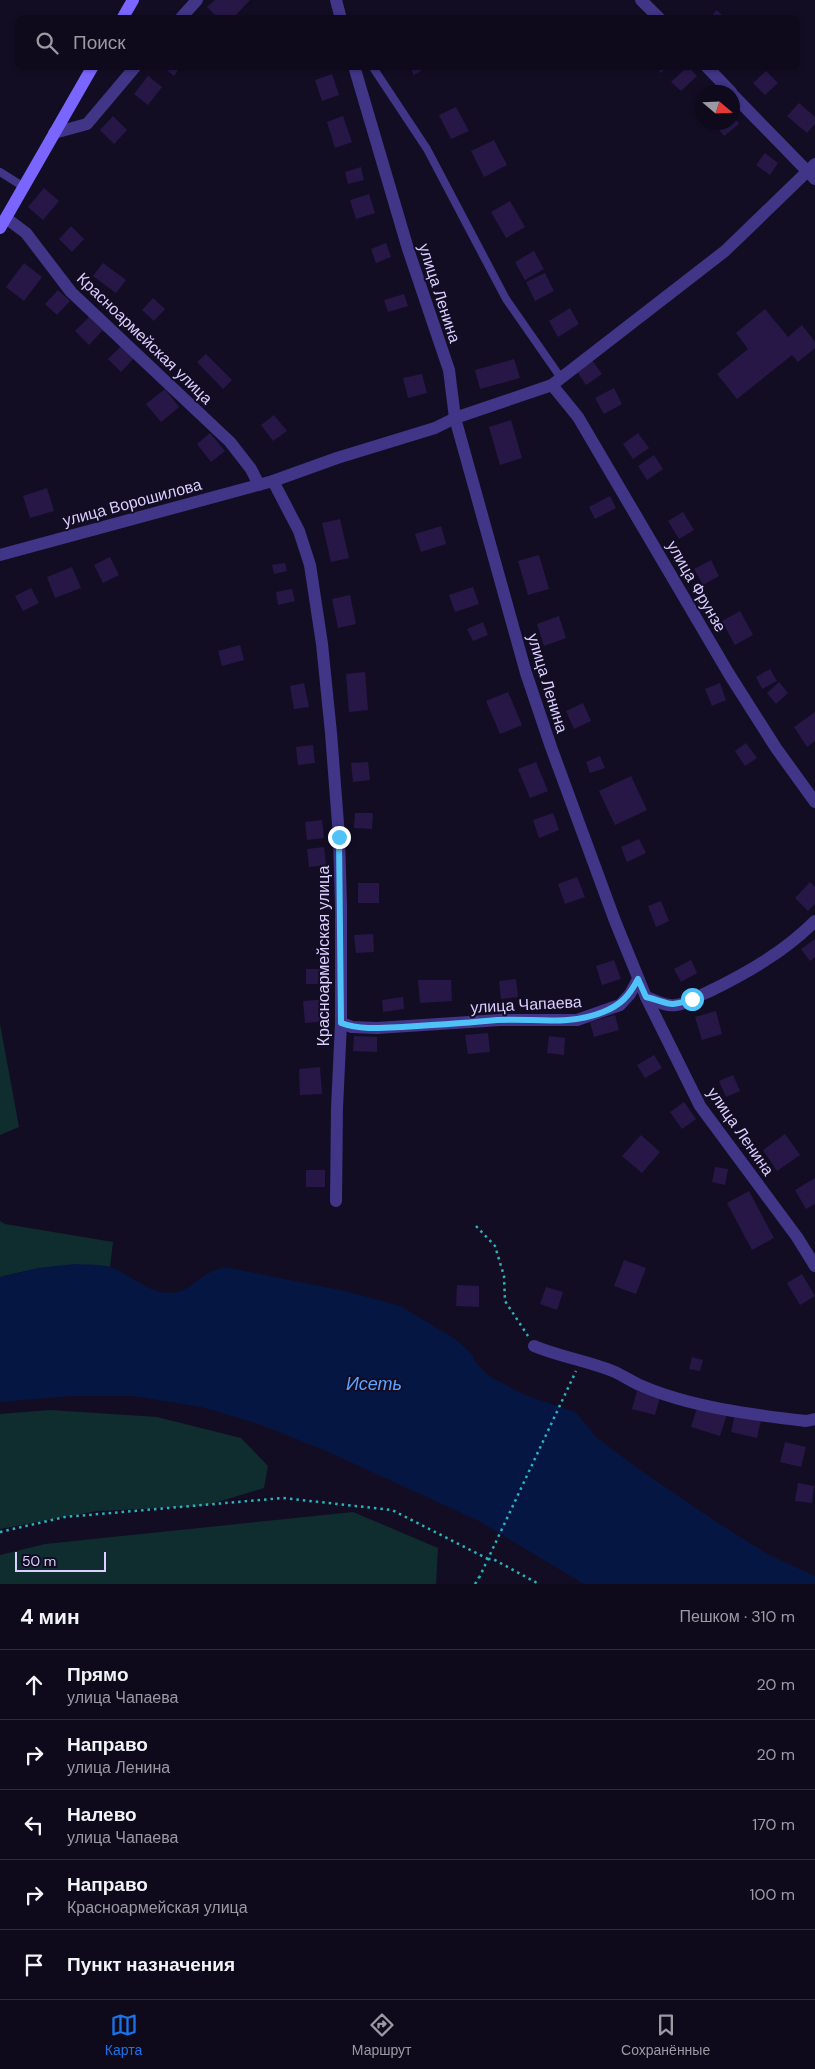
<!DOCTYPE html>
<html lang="ru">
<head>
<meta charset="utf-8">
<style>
	body { margin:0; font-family:"DM Sans",sans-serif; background:#171324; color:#f1f3f6 }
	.compass { position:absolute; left:695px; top:85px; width:45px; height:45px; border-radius:50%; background:#0e0a1b; box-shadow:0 1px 4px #0004; rotate:109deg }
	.scale { position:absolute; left:15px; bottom:12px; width:91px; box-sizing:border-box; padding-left:5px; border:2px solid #dacfff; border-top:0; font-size:14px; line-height:18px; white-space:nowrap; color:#dacfff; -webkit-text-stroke:4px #130d24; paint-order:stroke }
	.stop { position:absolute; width:15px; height:15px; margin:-11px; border:4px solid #4fc3f7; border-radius:50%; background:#fff }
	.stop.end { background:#4fc3f7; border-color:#fff; box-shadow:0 1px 5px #0008 }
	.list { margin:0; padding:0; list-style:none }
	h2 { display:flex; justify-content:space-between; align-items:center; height:65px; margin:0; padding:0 20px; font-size:21px }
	h2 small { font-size:16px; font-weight:400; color:#9b9aa3 }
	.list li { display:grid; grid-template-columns:32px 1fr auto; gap:15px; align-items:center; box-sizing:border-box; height:70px; padding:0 20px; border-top:1px solid #2e2b3a }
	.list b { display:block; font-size:19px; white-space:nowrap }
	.list p { margin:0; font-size:16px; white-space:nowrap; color:#9b9aa3 }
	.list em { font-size:16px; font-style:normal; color:#9b9aa3 }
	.icon { flex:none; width:28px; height:28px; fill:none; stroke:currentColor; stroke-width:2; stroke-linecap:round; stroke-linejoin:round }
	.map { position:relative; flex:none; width:815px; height:1584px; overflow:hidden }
	.search { position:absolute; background:#0e0a1b; box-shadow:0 1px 4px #0004; left:15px; right:15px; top:15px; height:55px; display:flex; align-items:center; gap:12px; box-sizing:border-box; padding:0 18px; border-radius:10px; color:#9b9aa3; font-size:19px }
	.sheet { height:415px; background:#0e0a1b }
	nav { display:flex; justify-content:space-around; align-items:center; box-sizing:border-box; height:70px; border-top:1px solid #2e2b3a; background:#0e0a1b; font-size:14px; color:#9b9aa3 }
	nav a { display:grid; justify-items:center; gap:2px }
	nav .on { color:#1a73e8 }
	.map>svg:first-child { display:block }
</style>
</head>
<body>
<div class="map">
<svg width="815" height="1584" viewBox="0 0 815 1584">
	<rect width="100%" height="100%" fill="#130d24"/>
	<!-- green -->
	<g fill="#0f2c2e">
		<path d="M0 1024 19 1127 0 1135Z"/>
		<path d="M0 1221 5 1224 113 1242 110 1267C67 1263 41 1267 0 1277Z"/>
		<path d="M50 1410 157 1417 241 1438 268 1466 264 1488 204 1506 97 1511 0 1529V1414Z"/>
		<path d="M353 1512 438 1548 436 1584H0V1555L45 1544Z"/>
	</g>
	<!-- water -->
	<path fill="#061643" d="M75 1264C86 1265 100 1264 110 1267 130 1274 149 1294 171 1293 193 1293 202 1267 229 1268L349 1292 400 1306 455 1339 472 1354 476 1363 489 1376 525 1395 572 1411 577 1414 597 1438 643 1472 715 1521 767 1554 815 1576V1584H584L479 1521 324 1450 256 1423 201 1407 133 1396H70L0 1402V1277L38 1268Z"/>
	<!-- building -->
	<g fill="#261746">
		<path d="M215 0H250L232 19H219L207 7Z"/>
		<path d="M716 10 727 19H710Z"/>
		<path d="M162 66H181L174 76Z"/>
		<path d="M409 66H429L414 75Z"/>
		<path d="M654 66H669L661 73Z"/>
		<path d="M688 66 697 76 681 91 671 82Z"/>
		<path d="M766 71 778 83 765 95 753 83Z"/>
		<path d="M332 74 339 95 322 101 315 80Z"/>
		<path d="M148 76 162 87 148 105 134 94Z"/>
		<path d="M799 103 815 117V124L807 133 787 116Z"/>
		<path d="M456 107 469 131 451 139 439 115Z"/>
		<path d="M732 115 739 124 724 136 713 122H732Z"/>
		<path d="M113 116 127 130 114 144 100 130Z"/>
		<path d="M343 116 352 142 335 148 327 122Z"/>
		<path d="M494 140 507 165 484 177 471 151Z"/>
		<path d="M765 153 778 163 770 175 756 165Z"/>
		<path d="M361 167 364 180 348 184 345 172Z"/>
		<path d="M44 188 59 201 43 220 28 207Z"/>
		<path d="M369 194 375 213 356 219 350 200Z"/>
		<path d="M510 201 525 227 506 238 491 212Z"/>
		<path d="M71 226 84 239 72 252 59 239Z"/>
		<path d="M386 243 391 257 376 263 371 249Z"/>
		<path d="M534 251 544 269 525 280 515 262Z"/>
		<path d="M24 263 42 277 24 301 6 287Z"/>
		<path d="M103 263 126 280 116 293 93 276Z"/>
		<path d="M545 273 554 291 535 301 526 282Z"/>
		<path d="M58 290 70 301 57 315 45 304Z"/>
		<path d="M404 294 408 306 388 312 384 300Z"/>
		<path d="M153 298 165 309 154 321 142 310Z"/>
		<path d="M570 308 579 324 558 337 549 321Z"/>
		<path d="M765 309 788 337 802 325 815 342V348L798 362 792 355 737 399 717 374 748 349 736 333Z"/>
		<path d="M89 317 103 330 89 345 75 331Z"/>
		<path d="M122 345 134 358 121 372 108 359Z"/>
		<path d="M206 354 232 380 223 389 197 362Z"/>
		<path d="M514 359 520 378 480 389 475 370Z"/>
		<path d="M591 359 602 374 586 385 576 370Z"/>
		<path d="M422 374 427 393 408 398 403 378Z"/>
		<path d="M614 388 622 404 604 414 595 398Z"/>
		<path d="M165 389 179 407 161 422 146 404Z"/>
		<path d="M274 415 287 431 273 441 261 425Z"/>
		<path d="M511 420 522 458 500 465 489 427Z"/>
		<path d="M210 433 225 451 211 462 197 444Z"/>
		<path d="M638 433 649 448 633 459 623 444Z"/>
		<path d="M654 455 663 469 647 480 638 466Z"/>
		<path d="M47 488 54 511 30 518 23 496Z"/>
		<path d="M610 496 616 508 595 519 589 507Z"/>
		<path d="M683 512 694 530 679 539 668 521Z"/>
		<path d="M340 519 349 558 331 562 322 523Z"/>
		<path d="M441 526 446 544 421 552 415 534Z"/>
		<path d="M539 555 549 589 528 595 518 561Z"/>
		<path d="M110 557 119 575 103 583 94 565Z"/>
		<path d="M711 560 719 576 703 585 694 569Z"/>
		<path d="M285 563 287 571 274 574 272 565Z"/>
		<path d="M72 567 81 588 55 598 47 577Z"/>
		<path d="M473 587 479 604 455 612 449 595Z"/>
		<path d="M31 588 39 603 23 611 15 596Z"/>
		<path d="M292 589 295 601 278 605 276 592Z"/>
		<path d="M350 595 356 624 338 628 332 599Z"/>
		<path d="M740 611 753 635 735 645 722 621Z"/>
		<path d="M559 616 566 638 544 646 537 624Z"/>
		<path d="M483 622 488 635 473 641 467 629Z"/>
		<path d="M240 645 244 660 222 666 218 651Z"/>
		<path d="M770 669 777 681 762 689 756 677Z"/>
		<path d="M365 672 368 710 349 712 346 674Z"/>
		<path d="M779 682 788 693 776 704 767 693Z"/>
		<path d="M304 683 309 707 294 709 290 686Z"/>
		<path d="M720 683 726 700 712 706 705 689Z"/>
		<path d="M508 692 522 725 500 734 486 701Z"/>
		<path d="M583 703 591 721 574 729 566 711Z"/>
		<path d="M815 712V741L807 747 794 727Z"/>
		<path d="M746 743 757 758 745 766 735 751Z"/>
		<path d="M313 745 315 763 298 765 296 747Z"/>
		<path d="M600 756 605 768 590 773 586 762Z"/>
		<path d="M368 762 370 780 353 782 351 763Z"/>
		<path d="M536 762 548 791 530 798 518 769Z"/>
		<path d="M631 776 647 810 615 825 599 791Z"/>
		<path d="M355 813H373L372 829 354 828Z"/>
		<path d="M553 813 559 830 539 838 533 820Z"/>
		<path d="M322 820 324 838 307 840 305 822Z"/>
		<path d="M639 839 646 853 627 862 621 847Z"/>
		<path d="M324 847 326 865 309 867 307 849Z"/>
		<path d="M577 877 585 897 565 904 558 884Z"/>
		<path d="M810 882 815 887V904L808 911 795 898Z"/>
		<rect x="358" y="883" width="21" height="20"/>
		<path d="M661 901 669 921 656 927 648 906Z"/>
		<path d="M373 934 374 952 356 953 354 935Z"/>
		<path d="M815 939V957L810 961 801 949Z"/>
		<path d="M614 960 621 979 602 985 596 966Z"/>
		<path d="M691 960 697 973 681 982 674 969Z"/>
		<rect x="306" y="969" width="20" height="15"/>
		<path d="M516 979 518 997 501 999 499 981Z"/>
		<path d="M418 980H451L452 1001 420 1003Z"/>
		<path d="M403 997 404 1009 383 1012 382 1000Z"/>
		<path d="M328 999 329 1021 305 1023 303 1001Z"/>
		<path d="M716 1011 722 1034 702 1040 695 1017Z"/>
		<path d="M615 1015 619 1030 594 1037 590 1022Z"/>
		<path d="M488 1033 490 1052 468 1054 465 1035Z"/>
		<path d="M354 1036 377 1037V1052L353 1051Z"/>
		<path d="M549 1036 565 1038 564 1055 547 1053Z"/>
		<path d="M654 1055 662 1068 645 1078 637 1065Z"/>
		<path d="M320 1067 322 1094 300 1095 299 1069Z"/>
		<path d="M733 1075 740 1091 726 1097 719 1081Z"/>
		<path d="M684 1102 696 1119 682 1129 670 1112Z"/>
		<path d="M785 1134 800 1155 777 1171 763 1150Z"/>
		<path d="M641 1135 660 1152 642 1173 622 1156Z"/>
		<path d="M715 1167 728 1169 725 1185 712 1182Z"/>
		<rect x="306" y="1170" width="19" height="17"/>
		<path d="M815 1178V1204L806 1209 795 1190Z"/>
		<path d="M749 1191 774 1238 752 1250 727 1203Z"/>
		<path d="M624 1260 646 1268 636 1294 614 1286Z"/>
		<path d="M802 1274 815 1296 800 1305 787 1283Z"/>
		<path d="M457 1285 479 1286V1307L456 1306Z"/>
		<path d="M546 1287 563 1292 557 1310 540 1304Z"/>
		<path d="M692 1357 703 1360 700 1371 689 1369Z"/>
		<path d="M637 1391 660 1397 655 1415 632 1409Z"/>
		<path d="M698 1405 727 1414 720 1436 691 1427Z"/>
		<path d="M735 1414 761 1420 757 1438 731 1432Z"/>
		<path d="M785 1442 806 1447 801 1467 780 1462Z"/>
		<path d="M798 1483 814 1486 812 1503 795 1501Z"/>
	</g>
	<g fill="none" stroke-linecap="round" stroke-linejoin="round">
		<!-- path -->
		<g stroke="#27b4bb" stroke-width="2.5" stroke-dasharray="2.5 4" stroke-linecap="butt">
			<path d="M476 1226 495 1246 504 1276 505 1301 528 1336"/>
			<path d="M0 1532 65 1517 283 1498 392 1510 488 1559"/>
			<path d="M488 1559H493L539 1584"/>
			<path d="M479 1578 576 1371"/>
			<path d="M475 1584 479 1577"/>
		</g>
		<!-- service -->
		<g stroke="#403586" stroke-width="8">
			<path d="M372 66 427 149 506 299 561 378"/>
			<path d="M0 172 24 187"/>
		</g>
		<!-- minor -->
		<g stroke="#403586" stroke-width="12">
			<path d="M336 0 341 19"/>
			<path d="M641 0 660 19"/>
			<path d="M180 19 197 0"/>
			<path d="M354 66 408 249 449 370 455 418 526 673 551 747 615 921 646 997 700 1106 797 1237 815 1266"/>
			<path d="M706 66 731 92"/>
			<path d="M732 94 815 179"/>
			<path d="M54 133 87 124 136 66"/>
			<path d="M6 218 26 233 71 292 230 442 251 469 259 485"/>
			<path d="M552 385 578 417 729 674 776 748 815 802"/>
			<path d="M273 481 299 531 310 565 322 644 331 733 339 837 341 906V1023L337 1108 336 1201"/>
			<path d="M0 555 273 481 337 458 435 428 455 418 552 385 725 251 815 164"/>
			<path d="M646 997C655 1000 665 1007 676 1005 687 1004 698 996 708 992 747 973 784 952 815 921"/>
			<path d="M341 1023 352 1027 377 1028 500 1020H577L620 1005 630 994 638 979"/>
			<path d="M534 1346C560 1357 589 1361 615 1372 624 1376 632 1382 642 1386 690 1407 754 1415 806 1421L815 1419"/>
		</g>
		<!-- secondary -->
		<g stroke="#7a66ff" stroke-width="12">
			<path d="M122 19 133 0"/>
			<path d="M0 228 93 66"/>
		</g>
	</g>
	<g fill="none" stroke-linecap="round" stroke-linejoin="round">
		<!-- route -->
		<path stroke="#4fc3f7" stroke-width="6" d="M339 837 341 1023C360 1030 382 1028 402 1027 434 1025 466 1023 497 1020 534 1018 569 1026 603 1012 621 1005 629 996 638 979L646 997C670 1003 667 1008 692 999"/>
	</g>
	<g text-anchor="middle" stroke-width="4" stroke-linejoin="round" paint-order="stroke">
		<!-- street labels -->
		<g font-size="16" fill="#dacfff" stroke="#130d24">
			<text transform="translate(440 293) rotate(72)" y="6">улица Ленина</text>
			<text transform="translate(145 338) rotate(44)" y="6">Красноармейская улица</text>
			<text transform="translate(132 502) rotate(-15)" y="6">улица Ворошилова</text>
			<text transform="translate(697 586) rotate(60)" y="6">улица Фрунзе</text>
			<text transform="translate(548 683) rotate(73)" y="6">улица Ленина</text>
			<text transform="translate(323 956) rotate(-90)" y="6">Красноармейская улица</text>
			<text transform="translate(526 1004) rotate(-3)" y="6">улица Чапаева</text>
			<text transform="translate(741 1131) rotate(55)" y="6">улица Ленина</text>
		</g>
		<!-- water labels -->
		<g font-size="18" font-style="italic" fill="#5da3ff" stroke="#130d24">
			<text x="374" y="1390">Исеть</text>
		</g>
	</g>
</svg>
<svg class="compass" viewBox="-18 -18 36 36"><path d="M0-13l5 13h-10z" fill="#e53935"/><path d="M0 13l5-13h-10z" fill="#9b9aa3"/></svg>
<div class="scale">50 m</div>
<div class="stop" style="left:692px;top:999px"></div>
<div class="stop end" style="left:339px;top:837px"></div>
<div class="search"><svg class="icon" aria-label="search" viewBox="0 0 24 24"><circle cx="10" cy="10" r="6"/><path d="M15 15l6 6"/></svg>Поиск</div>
</div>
<section class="sheet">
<h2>4 мин<small>Пешком · 310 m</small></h2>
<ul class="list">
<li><svg class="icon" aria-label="ahead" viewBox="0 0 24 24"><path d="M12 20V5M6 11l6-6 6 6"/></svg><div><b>Прямо</b><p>улица Чапаева</p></div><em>20 m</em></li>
<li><svg class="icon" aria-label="right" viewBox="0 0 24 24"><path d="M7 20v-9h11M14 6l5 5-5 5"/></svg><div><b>Направо</b><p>улица Ленина</p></div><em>20 m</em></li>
<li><svg class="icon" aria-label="left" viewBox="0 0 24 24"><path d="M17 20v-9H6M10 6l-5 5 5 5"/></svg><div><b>Налево</b><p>улица Чапаева</p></div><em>170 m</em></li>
<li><svg class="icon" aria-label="right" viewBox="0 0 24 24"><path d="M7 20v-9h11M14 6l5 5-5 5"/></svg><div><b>Направо</b><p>Красноармейская улица</p></div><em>100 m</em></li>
<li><svg class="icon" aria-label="arrive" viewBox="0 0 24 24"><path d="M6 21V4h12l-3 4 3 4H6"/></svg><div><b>Пункт назначения</b></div></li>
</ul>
</section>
<nav>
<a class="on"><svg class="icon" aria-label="map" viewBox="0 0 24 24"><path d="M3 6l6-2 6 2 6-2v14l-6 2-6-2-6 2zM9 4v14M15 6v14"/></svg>Карта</a>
<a><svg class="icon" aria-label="directions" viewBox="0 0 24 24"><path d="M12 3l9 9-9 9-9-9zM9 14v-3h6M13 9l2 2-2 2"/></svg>Маршрут</a>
<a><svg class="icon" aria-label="saved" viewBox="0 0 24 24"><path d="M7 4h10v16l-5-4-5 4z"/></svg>Сохранённые</a>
</nav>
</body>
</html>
